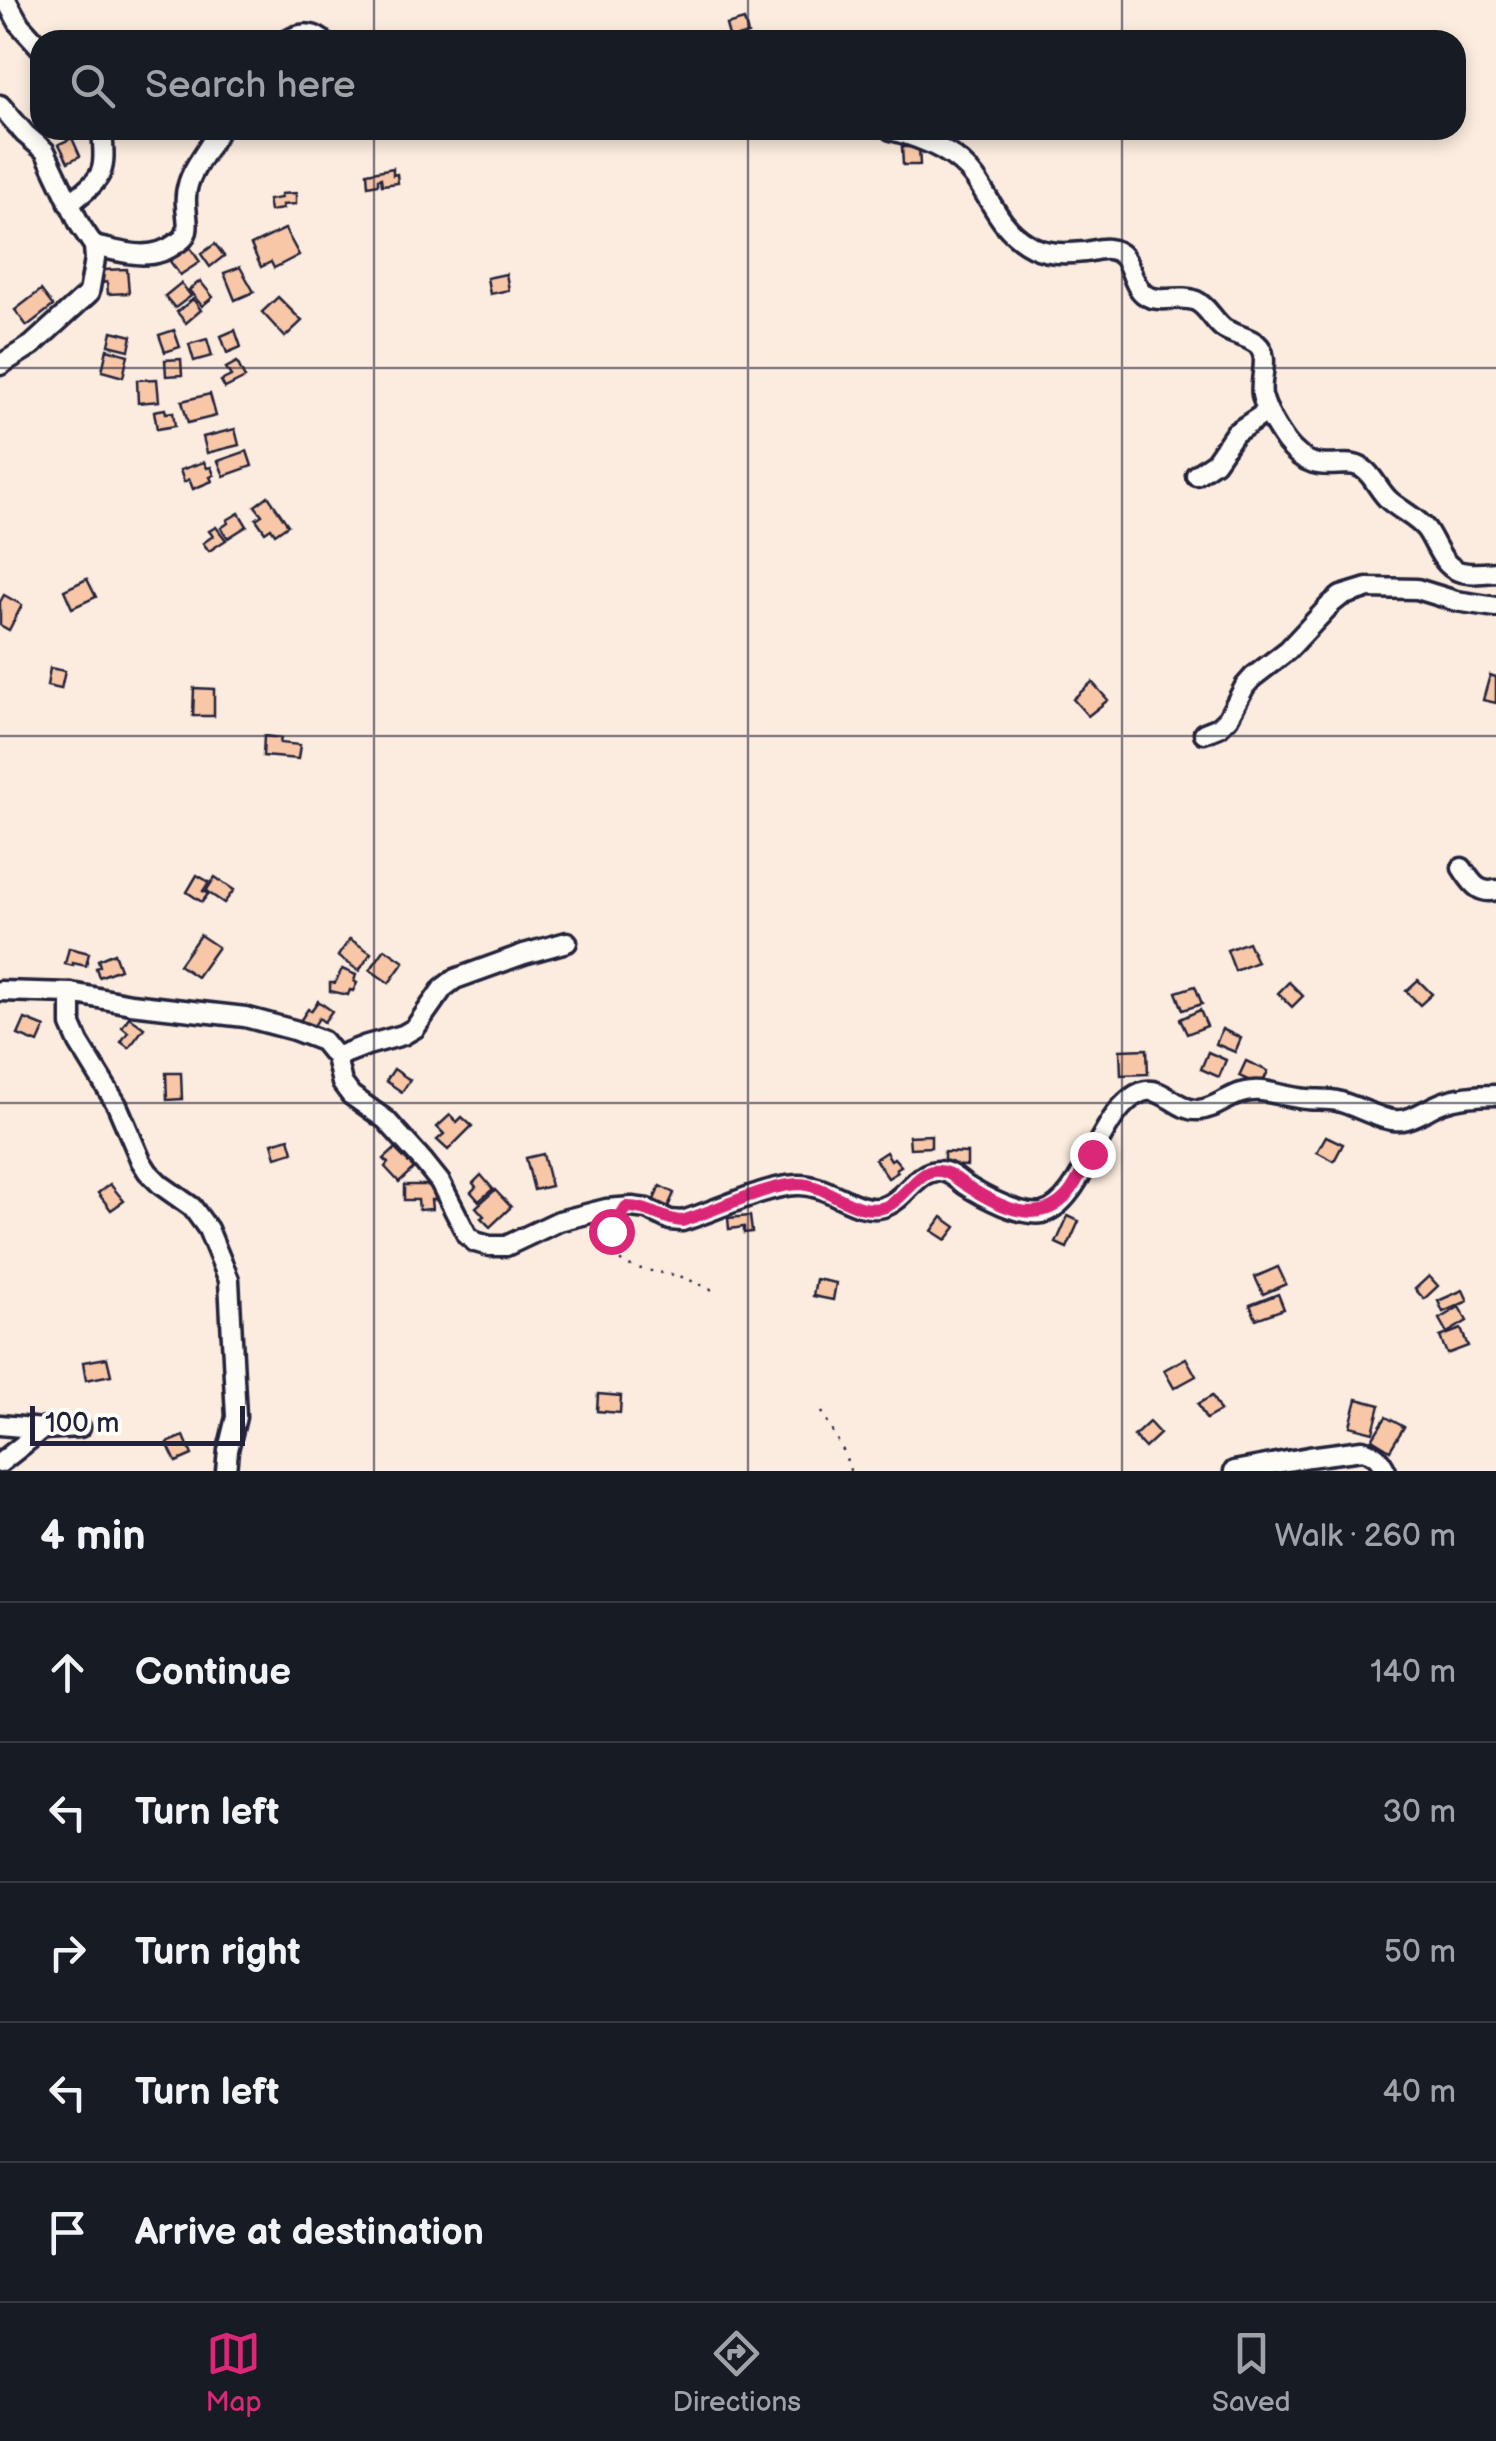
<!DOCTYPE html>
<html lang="en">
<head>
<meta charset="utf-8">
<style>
	body { margin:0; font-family:"Balsamiq Sans",sans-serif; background:#242831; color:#f1f3f6 }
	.scale { position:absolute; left:30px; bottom:25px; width:215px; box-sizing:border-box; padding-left:10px; border:5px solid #22223b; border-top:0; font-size:28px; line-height:35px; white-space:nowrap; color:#22223b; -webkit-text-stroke:8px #fdfcf7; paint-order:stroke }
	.stop { position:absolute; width:30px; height:30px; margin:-22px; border:8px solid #db2777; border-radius:50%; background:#fff }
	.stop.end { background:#db2777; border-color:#fff; box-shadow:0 2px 10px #0008 }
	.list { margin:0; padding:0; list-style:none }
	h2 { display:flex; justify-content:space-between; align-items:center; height:130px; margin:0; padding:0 40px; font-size:42px }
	h2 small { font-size:32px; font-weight:400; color:#9ea1a6 }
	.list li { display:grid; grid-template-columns:65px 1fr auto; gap:30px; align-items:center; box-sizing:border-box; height:140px; padding:0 40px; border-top:2px solid #363941 }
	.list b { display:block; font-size:38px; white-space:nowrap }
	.list em { font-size:32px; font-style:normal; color:#9ea1a6 }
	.icon { flex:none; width:55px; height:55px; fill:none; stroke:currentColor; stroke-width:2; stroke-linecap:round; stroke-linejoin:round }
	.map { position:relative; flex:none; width:1496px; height:1471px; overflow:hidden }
	.search { position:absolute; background:#171b24; box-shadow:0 5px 15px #0003; left:30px; right:30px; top:30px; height:110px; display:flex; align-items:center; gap:25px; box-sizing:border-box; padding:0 35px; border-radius:30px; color:#9ea1a6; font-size:38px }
	.sheet { height:830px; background:#171b24 }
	nav { display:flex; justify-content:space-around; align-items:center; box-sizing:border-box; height:140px; border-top:2px solid #363941; background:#171b24; font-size:28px; color:#9ea1a6 }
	nav a { display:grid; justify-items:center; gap:5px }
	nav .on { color:#db2777 }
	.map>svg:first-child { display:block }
</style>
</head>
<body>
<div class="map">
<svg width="1496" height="1471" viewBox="0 0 1496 1471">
	<rect width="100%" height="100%" fill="#fcecdf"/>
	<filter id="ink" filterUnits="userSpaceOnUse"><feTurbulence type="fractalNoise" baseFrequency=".01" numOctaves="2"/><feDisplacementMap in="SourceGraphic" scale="20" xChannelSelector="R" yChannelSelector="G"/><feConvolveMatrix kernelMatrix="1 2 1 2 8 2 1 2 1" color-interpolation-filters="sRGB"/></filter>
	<g filter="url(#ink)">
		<!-- building -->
		<g fill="#f8c7a8" stroke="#22223b" stroke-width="2.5">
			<path d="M744 20 748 34 730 39 726 25Z"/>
			<path d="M72 138 80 156 68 162 59 144Z"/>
			<path d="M902 147H919L920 165H903Z"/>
			<path d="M393 168V175L397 174 398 183 382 185 381 178 378 179V184L368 186 367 173Z"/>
			<path d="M296 193V204L282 205 283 209 270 211 268 200 281 198V194Z"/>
			<path d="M285 229 299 255 274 268 271 262 261 267 251 245Z"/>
			<path d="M187 243 200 262 180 275 167 257Z"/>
			<path d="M215 244 224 256 210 267 201 254Z"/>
			<path d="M240 267 254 292 235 300 224 273Z"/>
			<path d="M127 269 129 293 108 294 107 282 103 283V270Z"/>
			<path d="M506 274 509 290 490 294 487 278Z"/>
			<path d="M200 281 213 297 202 306 189 290Z"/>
			<path d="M181 283 191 296 175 308 165 296Z"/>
			<path d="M41 290 53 306 27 326 15 310Z"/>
			<path d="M278 297 302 321 285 337 262 312Z"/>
			<path d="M193 299 201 310 186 323 177 312Z"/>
			<path d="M174 330 180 347 165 352 159 335Z"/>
			<path d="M235 330 241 347 227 353 221 336Z"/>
			<path d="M112 331 132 336 129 350 109 345Z"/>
			<path d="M207 339 212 356 194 361 189 344Z"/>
			<path d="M107 349 128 355 123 377 102 371Z"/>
			<path d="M181 359 182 375 166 376 165 360Z"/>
			<path d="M237 362 245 378 225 388 221 381 231 376 226 368Z"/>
			<path d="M157 379 159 401 138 403 137 380Z"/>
			<path d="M210 394 216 416 188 423 182 401Z"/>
			<path d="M165 409 166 413 173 412 175 426 157 429 154 411Z"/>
			<path d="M235 429 239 445 207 453 203 437Z"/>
			<path d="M247 451 252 466 224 476 218 461Z"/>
			<path d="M204 462 207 468 211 467 214 475 210 477 212 481 193 489 189 479 184 482 180 470Z"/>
			<path d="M268 496 288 525 275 534 271 528 265 532 256 519 262 515 255 506Z"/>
			<path d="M239 513 247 526 228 538 221 528 228 523 227 520Z"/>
			<path d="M216 527 226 540 209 551 203 543 213 536 209 531Z"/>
			<path d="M87 579 96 597 72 608 64 590Z"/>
			<path d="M4 595 22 605 9 630 0 625V602Z"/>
			<path d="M50 668 65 671 61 689 47 686Z"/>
			<path d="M1490 675 1496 677V703L1483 700Z"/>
			<path d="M1092 682 1108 700 1088 716 1073 699Z"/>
			<path d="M194 688 214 689V716H193Z"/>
			<path d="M264 736 281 738 280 743 300 745 298 759 263 756Z"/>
			<path d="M197 875 209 882 203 891 208 894 202 902 187 892Z"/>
			<path d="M215 877 234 890 224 903 206 891Z"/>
			<path d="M200 935 218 947 197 977 179 965Z"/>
			<path d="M350 939 371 953 359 971 338 956Z"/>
			<path d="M1248 942 1257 962 1235 971 1227 950Z"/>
			<path d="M69 948 89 953 86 966 73 963V966L65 964Z"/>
			<path d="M385 949 404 962 389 983 370 970Z"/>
			<path d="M114 953 120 969 99 977 96 968 100 966 98 960Z"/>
			<path d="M342 969 356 975 354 981 357 983 353 991 350 990 348 995 330 991V983H335Z"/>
			<path d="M1418 980 1432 994 1420 1005 1406 991Z"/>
			<path d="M1289 982 1303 996 1292 1007 1278 993Z"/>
			<path d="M1195 986 1202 1004 1183 1010 1176 992Z"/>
			<path d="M318 1001 332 1011 324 1022 319 1018 312 1029 300 1021 308 1009 311 1011Z"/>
			<path d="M1200 1010 1207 1026 1187 1034 1180 1019Z"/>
			<path d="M129 1017 144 1028 129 1048 121 1042 128 1032 122 1027Z"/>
			<path d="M25 1019 45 1027 38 1043 18 1035Z"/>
			<path d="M1222 1029 1241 1038 1235 1052 1216 1044Z"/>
			<path d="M1147 1049 1148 1074 1121 1075 1120 1050Z"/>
			<path d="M1208 1052 1226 1060 1219 1077 1201 1069Z"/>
			<path d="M1246 1061 1268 1071 1261 1086 1239 1076Z"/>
			<path d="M394 1069 410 1080 402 1092 386 1081Z"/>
			<path d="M166 1073H181L182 1099 167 1100Z"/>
			<path d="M450 1115 457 1122 462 1117 472 1126 448 1150 437 1140 444 1134 437 1127Z"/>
			<path d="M931 1135V1147L910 1148 909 1136Z"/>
			<path d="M1326 1136 1343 1144 1334 1161 1317 1152Z"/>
			<path d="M289 1138 293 1152 276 1157 272 1143Z"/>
			<path d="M395 1149 414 1168 399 1182 385 1167 388 1163 384 1159Z"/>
			<path d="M886 1152 891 1160 894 1158 901 1166 896 1169 898 1172 888 1178 875 1159Z"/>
			<path d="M944 1152 967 1153V1166L944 1165Z"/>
			<path d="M543 1154 551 1186 534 1190 526 1158Z"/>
			<path d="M481 1175 493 1189 479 1201 471 1192 476 1187 473 1183Z"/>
			<path d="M110 1184 124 1201 111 1210 98 1193Z"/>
			<path d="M404 1185H435V1200H431L432 1209 419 1210 418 1200H404Z"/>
			<path d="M660 1186 674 1193 667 1209 653 1202Z"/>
			<path d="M495 1190 511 1207 490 1227 481 1218 484 1216 476 1207Z"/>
			<path d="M750 1216 752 1232 744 1233V1227L729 1229 728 1218Z"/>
			<path d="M1068 1216 1079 1221 1067 1248 1056 1243Z"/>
			<path d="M942 1217 956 1227 946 1240 932 1231Z"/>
			<path d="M1278 1267 1286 1284 1263 1294 1255 1277Z"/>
			<path d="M1429 1276 1438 1286 1424 1299 1415 1289Z"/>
			<path d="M816 1279 836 1283 833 1300 813 1296Z"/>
			<path d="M1463 1290 1468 1301 1443 1312 1438 1301Z"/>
			<path d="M1278 1294 1284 1309 1256 1319 1250 1305Z"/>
			<path d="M1459 1307 1467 1321 1447 1333 1439 1319Z"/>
			<path d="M1461 1329 1468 1346 1447 1354 1440 1337Z"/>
			<path d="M107 1358 111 1375 86 1380 83 1362Z"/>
			<path d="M1186 1358 1196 1376 1174 1388 1164 1370Z"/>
			<path d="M598 1394 621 1396 620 1413 597 1411Z"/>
			<path d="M1212 1396 1220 1411 1206 1419 1198 1404Z"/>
			<path d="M1357 1399 1380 1405 1373 1432 1350 1426Z"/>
			<path d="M1386 1417 1404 1427 1390 1450 1372 1439Z"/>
			<path d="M1149 1422 1160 1434 1145 1448 1134 1436Z"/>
			<path d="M184 1436 192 1455 176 1462 167 1443Z"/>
		</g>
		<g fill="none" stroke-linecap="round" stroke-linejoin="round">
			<defs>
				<g id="minor">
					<path d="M6 0 20 25 40 47"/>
					<path d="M288 40C299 33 311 32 322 40"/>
					<path d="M0 105 25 134 45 151 80 225 94 246 95 259 89 293 32 345 0 365"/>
					<path d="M891 130C922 138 956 151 975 178 992 202 1000 227 1026 243 1044 255 1065 254 1085 252 1092 251 1101 248 1108 249 1133 251 1128 281 1144 294 1158 305 1180 294 1196 301 1207 306 1213 320 1223 328 1233 335 1247 336 1257 344 1271 356 1259 379 1262 395 1266 412 1276 428 1286 442 1318 484 1347 451 1367 472 1376 481 1380 492 1390 501 1402 511 1417 518 1426 529 1436 543 1441 564 1458 571 1470 575 1484 573 1496 572"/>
					<path d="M69 204C104 176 106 176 102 130"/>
					<path d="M94 246C123 252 151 263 177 243 183 239 184 239 187 231 190 219 182 202 188 185 192 168 210 147 219 130"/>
					<path d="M1196 475 1215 462 1235 433 1268 411"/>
					<path d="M1204 733 1219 727 1228 718 1245 686 1253 677 1288 650 1331 604 1341 596 1367 588 1417 589 1456 601 1496 607"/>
					<path d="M1462 868C1471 881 1478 895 1496 890"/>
					<path d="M0 991 71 993 131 1004 245 1017 294 1030 323 1041 336 1057 342 1083 351 1095 386 1120 424 1162 440 1182 467 1235 475 1242 490 1246H506L559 1221 606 1209 632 1207 647 1209 670 1220 682 1221C716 1211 764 1186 797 1185 828 1183 856 1215 883 1207 905 1201 916 1170 939 1171 949 1171 957 1179 965 1185 982 1196 1021 1217 1042 1213 1084 1203 1100 1107 1142 1092 1163 1085 1177 1111 1198 1110 1220 1109 1233 1088 1262 1091 1277 1093 1292 1098 1307 1099 1317 1100 1327 1099 1337 1101 1356 1105 1384 1123 1402 1120 1417 1118 1429 1107 1444 1102 1461 1096 1478 1095 1496 1095"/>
					<path d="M71 993V1025L79 1043 117 1105 141 1161 148 1172 161 1185 192 1207 208 1229 229 1280 236 1417 228 1450 226 1471"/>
					<path d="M336 1057 367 1045 403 1035 415 1028 443 988 455 979 524 954 567 942"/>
					<path d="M0 1425 43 1429 80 1427"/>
					<path d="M0 1463 43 1429"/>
					<path d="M1234 1471 1309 1457 1362 1450C1375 1453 1380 1459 1386 1471"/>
				</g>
			</defs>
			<!-- minor casing -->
			<use href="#minor" stroke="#22223b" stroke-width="25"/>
			<!-- path -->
			<g stroke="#22223b" stroke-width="2.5" stroke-dasharray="2.5 8" stroke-linecap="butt">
				<path d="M615 1223C592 1270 650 1269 679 1276 691 1280 703 1286 715 1292"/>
				<path d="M822 1412 844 1452 850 1470 858 1471"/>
			</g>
			<!-- minor -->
			<use href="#minor" stroke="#fdfcf7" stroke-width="18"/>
		</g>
	</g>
	<g fill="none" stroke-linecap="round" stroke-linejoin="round" filter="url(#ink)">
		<!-- route -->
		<path stroke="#db2777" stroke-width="12" d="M611 1231 626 1207C647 1206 662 1220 682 1221 714 1211 767 1185 798 1184 828 1184 855 1217 885 1207 903 1200 917 1173 933 1171 947 1169 956 1179 967 1186 998 1206 1040 1229 1069 1193 1078 1181 1084 1166 1092 1154"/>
	</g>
	<!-- grid -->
	<path fill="none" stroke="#22223b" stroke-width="2.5" stroke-opacity="0.55" d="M374 0V40M748 0V40M1122 0V40M374 130V1471M748 130V1471M1122 130V1471M0 368H1496M0 736H1496M0 1103H1496"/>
</svg>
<div class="scale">100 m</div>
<div class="stop" style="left:611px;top:1231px"></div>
<div class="stop end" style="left:1092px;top:1154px"></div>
<div class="search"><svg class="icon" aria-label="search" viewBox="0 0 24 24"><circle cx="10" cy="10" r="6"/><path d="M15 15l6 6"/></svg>Search here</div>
</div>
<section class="sheet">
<h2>4 min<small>Walk · 260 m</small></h2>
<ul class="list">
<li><svg class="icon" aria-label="ahead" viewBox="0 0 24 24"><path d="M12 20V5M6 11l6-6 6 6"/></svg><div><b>Continue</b></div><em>140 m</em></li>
<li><svg class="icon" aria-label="left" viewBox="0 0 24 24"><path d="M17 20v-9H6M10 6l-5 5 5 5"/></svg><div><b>Turn left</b></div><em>30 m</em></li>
<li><svg class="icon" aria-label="right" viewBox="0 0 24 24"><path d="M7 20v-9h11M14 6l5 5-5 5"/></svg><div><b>Turn right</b></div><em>50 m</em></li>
<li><svg class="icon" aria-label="left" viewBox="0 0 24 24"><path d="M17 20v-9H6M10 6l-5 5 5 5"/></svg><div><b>Turn left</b></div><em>40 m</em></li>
<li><svg class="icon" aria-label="arrive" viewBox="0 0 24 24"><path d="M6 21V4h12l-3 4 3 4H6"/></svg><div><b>Arrive at destination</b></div></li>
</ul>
</section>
<nav>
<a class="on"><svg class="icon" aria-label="map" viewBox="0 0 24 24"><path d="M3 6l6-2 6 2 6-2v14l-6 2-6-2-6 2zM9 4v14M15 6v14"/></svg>Map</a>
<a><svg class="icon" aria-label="directions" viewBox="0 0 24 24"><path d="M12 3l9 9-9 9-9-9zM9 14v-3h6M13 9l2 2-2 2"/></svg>Directions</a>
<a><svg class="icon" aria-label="saved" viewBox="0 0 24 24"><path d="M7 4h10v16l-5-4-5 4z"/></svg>Saved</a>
</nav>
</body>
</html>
